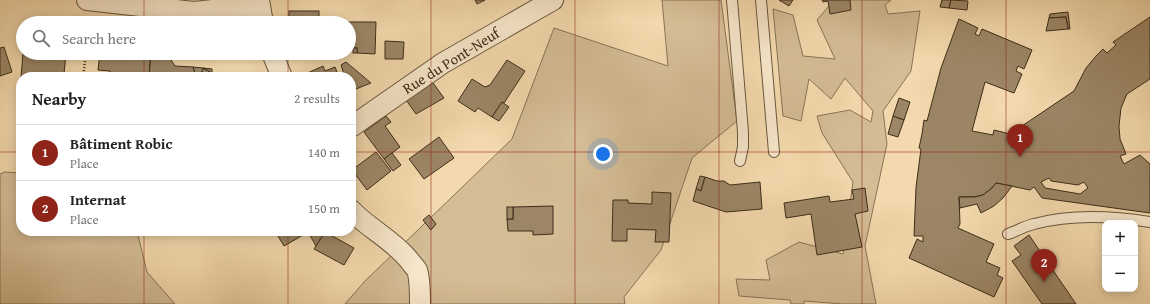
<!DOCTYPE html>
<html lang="en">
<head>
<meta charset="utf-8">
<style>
	body { margin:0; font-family:"Gentium Book Plus",serif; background:#f2f2f2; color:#222 }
	.controls { position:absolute; right:12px; bottom:12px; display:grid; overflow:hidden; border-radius:8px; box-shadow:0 2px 10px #0003 }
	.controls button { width:36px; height:36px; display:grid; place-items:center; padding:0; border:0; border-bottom:1px solid #e0e0e0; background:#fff; color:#222; font:20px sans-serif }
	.you { position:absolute; left:603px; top:154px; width:14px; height:14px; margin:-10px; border:3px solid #fff; border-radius:50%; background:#1a73e8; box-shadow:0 0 0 6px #1a73e833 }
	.badge { display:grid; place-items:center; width:26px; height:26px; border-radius:50%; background:#8f2418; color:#fff; font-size:13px; font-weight:700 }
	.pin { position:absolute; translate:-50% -33px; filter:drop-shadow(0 1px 2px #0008) }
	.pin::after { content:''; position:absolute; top:21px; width:14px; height:12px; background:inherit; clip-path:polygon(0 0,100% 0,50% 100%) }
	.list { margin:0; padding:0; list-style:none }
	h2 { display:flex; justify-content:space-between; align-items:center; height:52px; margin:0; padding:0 16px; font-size:17px }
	h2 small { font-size:13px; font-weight:400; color:#767676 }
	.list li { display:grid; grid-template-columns:26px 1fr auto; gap:12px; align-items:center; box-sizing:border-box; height:56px; padding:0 16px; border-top:1px solid #e0e0e0 }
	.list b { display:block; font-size:15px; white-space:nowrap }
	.list p { margin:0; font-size:13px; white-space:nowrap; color:#767676 }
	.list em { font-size:13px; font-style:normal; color:#767676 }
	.icon { flex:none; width:22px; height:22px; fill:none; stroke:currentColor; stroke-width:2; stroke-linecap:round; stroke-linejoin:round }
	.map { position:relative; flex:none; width:1150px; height:304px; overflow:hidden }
	.search { position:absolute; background:#fff; box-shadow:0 2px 10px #0003; left:16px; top:16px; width:340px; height:44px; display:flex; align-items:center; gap:10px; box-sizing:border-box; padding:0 14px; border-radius:22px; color:#767676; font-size:15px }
	.panel { position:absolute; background:#fff; box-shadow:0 2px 10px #0003; left:16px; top:72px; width:340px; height:164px; border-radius:16px }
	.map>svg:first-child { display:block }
</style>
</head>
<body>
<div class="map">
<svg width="1150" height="304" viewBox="0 0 1150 304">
	<rect width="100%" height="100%" fill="#f3d9ad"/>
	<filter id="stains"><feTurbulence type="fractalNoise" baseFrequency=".005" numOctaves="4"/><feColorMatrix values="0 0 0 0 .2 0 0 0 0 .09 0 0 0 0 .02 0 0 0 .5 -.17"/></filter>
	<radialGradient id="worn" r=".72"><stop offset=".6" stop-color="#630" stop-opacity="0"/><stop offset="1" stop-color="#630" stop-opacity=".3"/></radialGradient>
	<!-- green -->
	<g fill="#d4bc94" stroke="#887456">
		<path d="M662 0H721L737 121 692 158 661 250 624 297 625 304H345L365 281 512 139 554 28 668 66Z"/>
		<path d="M834 0H891L885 5 888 14 920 11 911 71 883 111 887 144 865 246 876 304H843L804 301V304H791L790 300 739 296 736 279 770 280 766 260 799 242 843 254 853 182 822 133 817 116 850 110 871 122 873 111 845 78 831 99 809 79 801 121 783 116 773 9 793 15 803 56 835 59 817 20Z"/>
		<path d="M5 172 21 173V231H137L147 272 175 304H0V174Z"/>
	</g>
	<!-- building -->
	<g fill="#9c8666" stroke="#3d2d19" fill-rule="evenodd">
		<path d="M475 0H485L477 4Z"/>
		<path d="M779 0H793L789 6Z"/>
		<path d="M822 0H850L851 10 830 14 828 1 823 2Z"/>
		<path d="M942 0H951L949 8 940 7Z"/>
		<path d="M951 0 968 1 967 10 949 8Z"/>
		<rect x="289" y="11" width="30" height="12"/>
		<path d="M1068 12 1070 29H1068L1066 17 1049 18 1050 14Z"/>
		<path d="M1066 17 1068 29 1046 31 1049 18Z"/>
		<path d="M1150 17V79L1127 94 1121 108 1119 126 1120 139 1126 154 1120 156 1124 164 1140 155 1150 164V213L1042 198 1034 187 1030 190 996 183 992 188 983 195 974 197H959L960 224 958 228 994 244 986 262 1000 268 997 275 1003 278 994 297 909 258 917 239 923 242V236H914L916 187 921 149 919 148 922 134 924 120 927 121 941 68 959 19 978 28 975 34 979 36 982 29 1032 50 1024 69 1018 66 1016 71 1022 74 1014 93 985 82 972 131 993 135 994 130 1010 134 1074 91 1086 68 1097 55 1103 49 1107 53 1116 45 1113 42ZM1049 178 1051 181 1078 185 1084 182 1088 188 1080 194 1045 188 1041 182Z"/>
		<path d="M342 22H376L375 54 357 53V48H349V23H342Z"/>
		<path d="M385 41 404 42 403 59H385Z"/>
		<path d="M4 47 12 72 0 76V48Z"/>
		<rect x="353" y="48" width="4" height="5"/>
		<path d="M23 53H66L64 74 67 77H21Z"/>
		<path d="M100 53H151L149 77H110V71L98 70Z"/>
		<path d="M151 53H171V60L175 66 193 67 195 73 201 74 203 68 212 73 211 77H149Z"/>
		<path d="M507 60 525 71 504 103 502 102 492 117 478 108 475 112 458 101 472 79 485 87 490 85Z"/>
		<path d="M346 62 371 83 351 91V77H345L341 65Z"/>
		<path d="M323 66 325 71 335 67 339 77H301V76Z"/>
		<path d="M193 67 203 68 201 74 195 73Z"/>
		<path d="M203 68 212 69V73Z"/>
		<path d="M433 83 444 98 416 114 406 100Z"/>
		<path d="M899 98 910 102 904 120 893 116Z"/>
		<path d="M502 102 509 107 499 121 492 117Z"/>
		<path d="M386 116 391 122 385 126 400 147 384 159 364 132Z"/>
		<path d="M893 116 904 120 898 137 888 134Z"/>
		<path d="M439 137 454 158 424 179 409 159Z"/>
		<path d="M376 152 391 171 367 190 352 170Z"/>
		<path d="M392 153 401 165 393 171 384 159Z"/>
		<path d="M700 176 705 177 701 191 696 189Z"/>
		<path d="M705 177 717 181H724L730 185 760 182 762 209 726 212 693 201 696 189 701 191Z"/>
		<path d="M996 183 1012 186 1003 198 994 206 981 213 977 204 960 208 959 197H974L983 195 992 188Z"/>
		<path d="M865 188 868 211 855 214 862 247 817 255 811 214 786 218 784 203 829 196 830 202 854 199 852 190Z"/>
		<path d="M652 192 671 193 669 242H655L656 230 627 229V241H612L613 200H628V203L652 204Z"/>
		<path d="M553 206V234L533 235V231H508L507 219H513V207Z"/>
		<rect x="507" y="207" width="6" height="12"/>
		<path d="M429 215 436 224 431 230 423 220Z"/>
		<path d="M275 231H310L284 246Z"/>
		<path d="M310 231 325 232 316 246 308 232Z"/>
		<path d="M325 232 354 248 344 265 314 249Z"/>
		<path d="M1029 235 1076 304H1042L1012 261 1021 255 1014 246Z"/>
	</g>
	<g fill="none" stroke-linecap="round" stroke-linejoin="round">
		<defs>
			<g id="lane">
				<path d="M732 0 743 132V147L740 161"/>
				<path d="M761 0 774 152"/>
				<path d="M1008 234C1017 231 1025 226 1034 224 1071 214 1113 216 1150 222"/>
			</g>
			<g id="street">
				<path d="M87 0 194 12 259 5"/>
				<path d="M259 0 263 23"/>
				<path d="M272 53 282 77"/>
				<path d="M351 127 443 63 553 0"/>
				<path d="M351 210C369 229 392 239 409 260 411 263 415 267 417 270 420 278 420 295 420 304"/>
			</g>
		</defs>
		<!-- lane casing -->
		<use href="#lane" stroke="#6a583e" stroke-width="12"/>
		<!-- street casing -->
		<use href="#street" stroke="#6a583e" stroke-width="22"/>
		<!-- path -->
		<path stroke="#3d2d19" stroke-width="2.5" stroke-dasharray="1 2" stroke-linecap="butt" d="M83 77 86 53"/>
		<!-- lane -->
		<use href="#lane" stroke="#f7e6ca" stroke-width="10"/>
		<!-- street -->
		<use href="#street" stroke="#f7e6ca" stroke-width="20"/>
	</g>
	<!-- grid -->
	<path fill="none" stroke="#8f2418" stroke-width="1" stroke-opacity="0.55" d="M144 0V23M288 0V23M431 0V304M575 0V304M719 0V304M862 0V304M1006 0V304M144 53V77M288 53V77M0 152H21M351 152H1150M144 231V304M288 231V304"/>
	<g text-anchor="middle" stroke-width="3" stroke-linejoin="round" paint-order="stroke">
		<!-- street labels -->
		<g font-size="15" fill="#3d2d19" stroke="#f7e6ca">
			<text transform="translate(451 61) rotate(-32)" y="5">Rue du Pont-Neuf</text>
		</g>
	</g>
	<rect width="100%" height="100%" filter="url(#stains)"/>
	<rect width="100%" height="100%" fill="url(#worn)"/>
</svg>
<div class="controls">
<button>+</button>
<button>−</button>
</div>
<div class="you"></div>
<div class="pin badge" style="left:1020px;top:157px">1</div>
<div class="pin badge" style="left:1044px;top:282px">2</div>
<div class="search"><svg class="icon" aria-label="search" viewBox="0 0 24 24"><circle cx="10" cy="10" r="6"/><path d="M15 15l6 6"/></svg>Search here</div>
<section class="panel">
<h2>Nearby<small>2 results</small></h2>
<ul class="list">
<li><span class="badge">1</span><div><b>Bâtiment Robic</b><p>Place</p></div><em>140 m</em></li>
<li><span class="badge">2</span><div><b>Internat</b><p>Place</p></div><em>150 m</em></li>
</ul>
</section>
</div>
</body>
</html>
